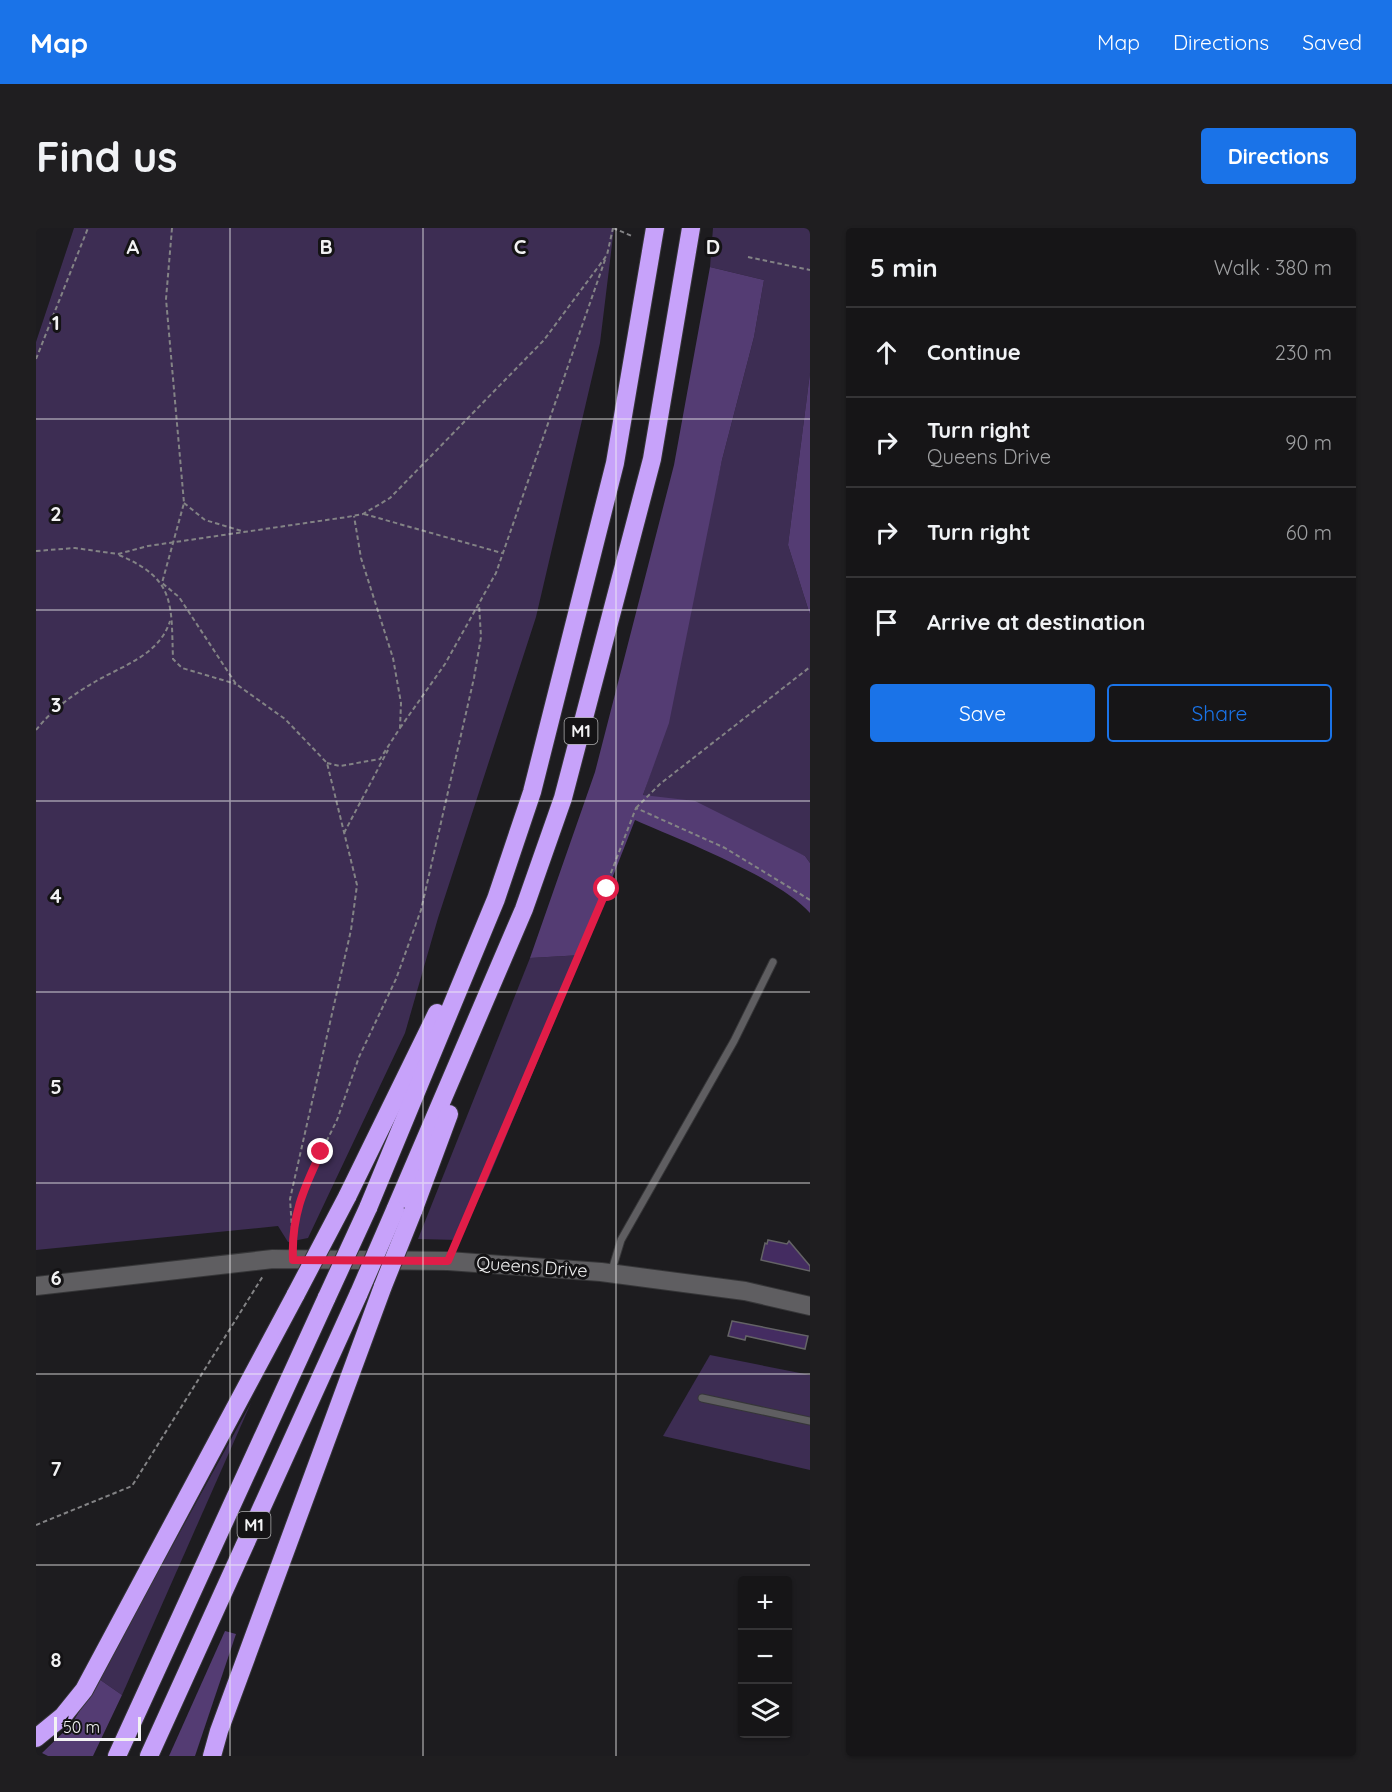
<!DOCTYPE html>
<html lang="en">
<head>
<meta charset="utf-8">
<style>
	body { margin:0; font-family:Quicksand,sans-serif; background:#1f1e20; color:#f1f3f6 }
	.controls { position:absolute; right:18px; bottom:18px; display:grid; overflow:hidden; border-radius:6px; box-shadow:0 2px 4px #0004 }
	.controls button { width:54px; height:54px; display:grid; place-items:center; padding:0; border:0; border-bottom:2px solid #353436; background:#161517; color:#f1f3f6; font:30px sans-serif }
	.scale { position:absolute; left:18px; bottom:15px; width:87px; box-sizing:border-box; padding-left:6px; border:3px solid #f2f2f3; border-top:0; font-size:16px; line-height:21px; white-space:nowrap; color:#f2f2f3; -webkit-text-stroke:4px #141315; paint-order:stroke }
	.stop { position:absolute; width:18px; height:18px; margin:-14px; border:4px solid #e11d48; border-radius:50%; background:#fff }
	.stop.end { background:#e11d48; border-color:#fff; box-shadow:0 2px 6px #0008 }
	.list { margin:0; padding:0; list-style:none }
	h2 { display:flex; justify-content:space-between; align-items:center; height:78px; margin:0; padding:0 24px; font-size:26px }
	h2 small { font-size:20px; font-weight:400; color:#9e9fa1 }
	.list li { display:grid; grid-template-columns:39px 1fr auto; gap:18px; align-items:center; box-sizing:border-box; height:90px; padding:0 24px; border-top:2px solid #353436 }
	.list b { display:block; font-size:22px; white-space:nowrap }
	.list p { margin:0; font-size:20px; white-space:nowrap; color:#9e9fa1 }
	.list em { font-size:20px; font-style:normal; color:#9e9fa1 }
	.actions { display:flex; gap:12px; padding:18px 24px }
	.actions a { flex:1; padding:14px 0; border:2px solid #1a73e8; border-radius:6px; text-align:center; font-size:21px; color:#1a73e8 }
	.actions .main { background:#1a73e8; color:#fff }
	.icon { flex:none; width:33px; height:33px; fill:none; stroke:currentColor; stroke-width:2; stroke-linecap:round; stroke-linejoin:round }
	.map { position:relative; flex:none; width:774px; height:1528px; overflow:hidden; border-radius:6px }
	header { display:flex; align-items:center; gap:36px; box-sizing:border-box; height:84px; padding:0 30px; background:#1a73e8; color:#fff }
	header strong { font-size:28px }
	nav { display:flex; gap:33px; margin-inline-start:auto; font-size:21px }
	.intro { display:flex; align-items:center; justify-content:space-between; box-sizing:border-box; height:144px; padding:0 36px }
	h1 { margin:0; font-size:42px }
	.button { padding:15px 27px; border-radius:6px; background:#1a73e8; color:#fff; font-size:21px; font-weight:700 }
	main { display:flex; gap:36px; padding:0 36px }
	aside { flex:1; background:#161517; border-radius:6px; box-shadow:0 2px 4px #0004 }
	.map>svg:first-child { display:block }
</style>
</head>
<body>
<header>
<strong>Map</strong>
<nav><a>Map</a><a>Directions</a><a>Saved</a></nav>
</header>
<div class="intro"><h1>Find us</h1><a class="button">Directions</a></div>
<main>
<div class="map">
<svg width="774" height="1528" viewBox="0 0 774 1528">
	<rect width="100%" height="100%" fill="#1d1c1f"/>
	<!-- green -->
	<g fill="#3d2d53">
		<path d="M38 0H578L564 115 500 389 402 690 369 805 272 1010 252 1014 242 998 0 1022V114Z"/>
		<path d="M677 0H774V145L752 317 774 387V635L769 628 607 567 618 534 686 232 718 109 728 52 674 39Z"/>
		<path d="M546 727 450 956 422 1012 382 1011 494 730Z"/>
		<path d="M674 1127 774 1147V1242L627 1208Z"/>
		<path d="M215 1175 86 1467 63 1451Z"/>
	</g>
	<!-- forest -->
	<g fill="#543c73">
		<path d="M674 39 728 52 718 109 686 232 633 495 607 567 659 573 769 628 774 635V685C744 650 644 612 599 592L546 727 494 730 559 544 638 237Z"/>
		<path d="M774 145V387L752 317Z"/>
		<path d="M189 1403 200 1406 159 1528H133Z"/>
		<path d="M63 1451 86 1467 57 1528H12L6 1525 35 1497Z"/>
	</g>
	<!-- building -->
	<g fill="#442c61" stroke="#646366" stroke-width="1.5">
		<path d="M732 1012 751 1016 753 1013 774 1038V1043L725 1032 729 1015 731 1016Z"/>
		<path d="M696 1093 772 1108 769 1121 710 1108 709 1112 692 1108Z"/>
	</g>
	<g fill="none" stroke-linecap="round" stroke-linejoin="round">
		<defs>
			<g id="lane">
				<path d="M575 1045 585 1012 698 813 737 734"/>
				<path d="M666 1170 774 1193"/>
			</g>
			<path id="secondary" d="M0 1058 237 1031 412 1033 565 1044 709 1063 774 1078"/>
			<g id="highway">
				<path d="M311 969 401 785"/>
				<path d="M332 980 460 671 496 564 579 235 619 0"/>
				<path d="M359 982 488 681 527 570 616 231 655 0"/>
				<path d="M377 983 413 886"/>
				<path d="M0 1510 27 1488 48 1462 260 1066"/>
				<path d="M81 1528 291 1069"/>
				<path d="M113 1528 323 1065"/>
				<path d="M176 1528 183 1503 347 1058"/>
			</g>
		</defs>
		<!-- lane casing -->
		<use href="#lane" stroke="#363638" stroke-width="9"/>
		<!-- secondary casing -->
		<use href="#secondary" stroke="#363638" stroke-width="20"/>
		<!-- highway casing -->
		<use href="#highway" stroke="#363638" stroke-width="20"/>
		<!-- path -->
		<g stroke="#838385" stroke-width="2" stroke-dasharray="4.5 3" stroke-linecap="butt">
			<path d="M136 0 130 71 148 275 126 355 143 369 200 456 249 491 291 535 321 657 315 702 254 971 257 1016"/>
			<path d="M577 0 596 8"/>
			<path d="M712 29 774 42"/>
			<path d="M0 131 52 0"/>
			<path d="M148 275 169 292 209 304"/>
			<path d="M328 286 466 325"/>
			<path d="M0 323 39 320 82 326 112 318 311 289 327 286 354 270 508 112 571 27 577 0"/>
			<path d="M83 327C140 351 135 376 137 431L146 440 200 456"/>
			<path d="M364 500 409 436 460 345 570 29"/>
			<path d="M0 502C15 483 36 467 57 455 85 438 123 428 134 393"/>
			<path d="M291 535 304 538 344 531 364 500 365 475 357 430 325 330 318 288"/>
			<path d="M600 580 624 556 774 439"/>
			<path d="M308 605 352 522"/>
			<path d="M257 1004 264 967 301 892 323 829 360 751 385 682 438 450 445 409 443 376"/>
			<path d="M417 1018 451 946 541 733 600 580 689 620 774 672"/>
			<path d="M0 1297 96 1258 227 1048"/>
		</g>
		<!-- lane -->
		<use href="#lane" stroke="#5f5e61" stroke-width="7"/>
		<!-- secondary -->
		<use href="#secondary" stroke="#5f5e61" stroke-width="18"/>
		<!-- highway -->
		<use href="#highway" stroke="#c7a2fa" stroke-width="18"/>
		<defs>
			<g id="highway-bridge">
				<path d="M347 1058 377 983"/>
				<path d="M323 1065 359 982"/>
				<path d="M260 1066 311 969"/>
				<path d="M291 1069 332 980"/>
			</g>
		</defs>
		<!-- highway-bridge casing -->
		<use href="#highway-bridge" stroke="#363638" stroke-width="20" stroke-linecap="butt"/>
		<!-- highway-bridge -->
		<use href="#highway-bridge" stroke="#c7a2fa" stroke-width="18"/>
	</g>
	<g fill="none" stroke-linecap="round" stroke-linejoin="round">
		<!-- route -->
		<path stroke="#e11d48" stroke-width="8" d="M285 924C267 962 255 989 257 1032L412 1033 571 661"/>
	</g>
	<!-- grid -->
	<path fill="none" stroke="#f2f2f3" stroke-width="1.5" stroke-opacity="0.55" d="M194 0V1528M387 0V1528M580 0V1528M0 191H774M0 382H774M0 573H774M0 764H774M0 955H774M0 1146H774M0 1337H774"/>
	<g text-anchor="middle" stroke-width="6" stroke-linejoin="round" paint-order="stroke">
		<!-- shield labels -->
		<g fill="#141315" stroke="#afafb0" stroke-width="1.5">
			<rect x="528.5" y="490" width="33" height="26" rx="4.5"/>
			<rect x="201.5" y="1284" width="33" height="26" rx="4.5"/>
		</g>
		<g font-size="16" font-weight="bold" fill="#f2f2f3">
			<text x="545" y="509">M1</text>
			<text x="218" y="1303">M1</text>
		</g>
		<!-- street labels -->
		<g font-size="18" fill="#f2f2f3" stroke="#141315">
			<text transform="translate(496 1039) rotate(4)" y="6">Queens Drive</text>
		</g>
	</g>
	<g font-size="20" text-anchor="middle" font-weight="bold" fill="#f2f2f3" stroke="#141315" stroke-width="6" stroke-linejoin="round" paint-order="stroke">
		<text x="97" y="26">A</text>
		<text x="290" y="26">B</text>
		<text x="484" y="26">C</text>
		<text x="677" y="26">D</text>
		<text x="20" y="102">1</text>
		<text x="20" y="293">2</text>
		<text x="20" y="484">3</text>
		<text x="20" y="675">4</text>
		<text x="20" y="866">5</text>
		<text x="20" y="1057">6</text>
		<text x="20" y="1248">7</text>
		<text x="20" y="1439">8</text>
	</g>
</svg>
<div class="controls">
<button>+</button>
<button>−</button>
<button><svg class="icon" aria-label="layers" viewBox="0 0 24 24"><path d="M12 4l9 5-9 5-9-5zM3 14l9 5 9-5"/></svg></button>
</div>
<div class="scale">50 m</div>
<div class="stop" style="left:571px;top:661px"></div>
<div class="stop end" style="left:285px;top:924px"></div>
</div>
<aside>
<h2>5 min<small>Walk · 380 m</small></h2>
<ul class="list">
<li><svg class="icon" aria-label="ahead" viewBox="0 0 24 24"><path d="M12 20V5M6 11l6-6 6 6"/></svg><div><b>Continue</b></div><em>230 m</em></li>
<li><svg class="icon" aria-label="right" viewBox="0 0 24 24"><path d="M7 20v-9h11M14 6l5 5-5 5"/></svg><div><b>Turn right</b><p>Queens Drive</p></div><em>90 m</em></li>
<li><svg class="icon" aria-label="right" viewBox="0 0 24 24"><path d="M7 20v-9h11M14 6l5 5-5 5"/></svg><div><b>Turn right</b></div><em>60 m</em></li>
<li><svg class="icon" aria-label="arrive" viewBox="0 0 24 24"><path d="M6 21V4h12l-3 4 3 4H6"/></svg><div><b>Arrive at destination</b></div></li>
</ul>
<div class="actions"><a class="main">Save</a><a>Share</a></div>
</aside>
</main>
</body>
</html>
